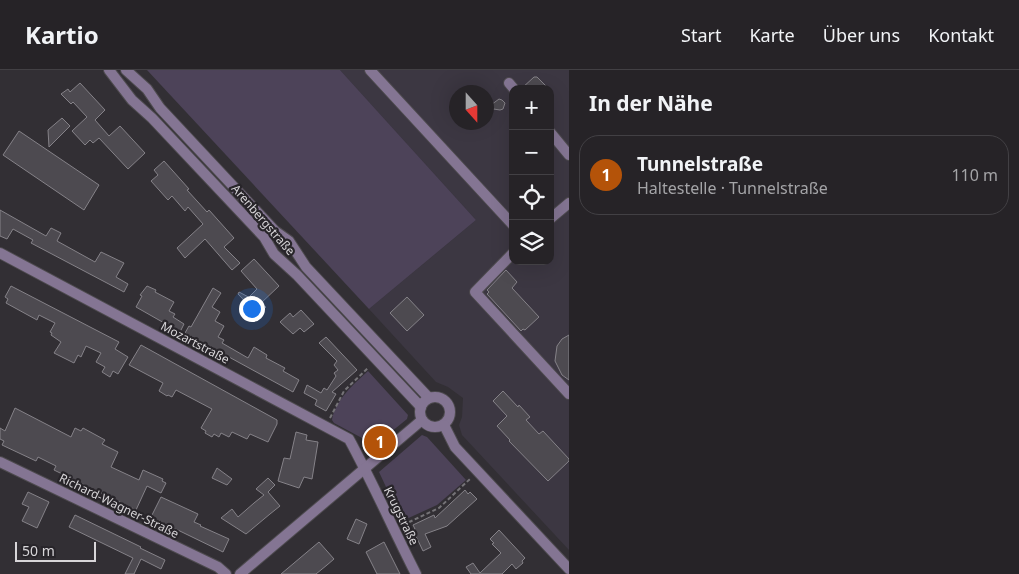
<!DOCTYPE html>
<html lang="de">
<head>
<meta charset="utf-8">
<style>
	body { margin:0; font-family:"Noto Sans",sans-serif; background:#322f33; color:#f1f3f6 }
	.controls { position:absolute; right:15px; top:15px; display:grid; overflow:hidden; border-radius:10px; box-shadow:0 5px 20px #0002 }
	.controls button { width:45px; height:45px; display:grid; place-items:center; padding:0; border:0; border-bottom:1px solid #424044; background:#262327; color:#f1f3f6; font:25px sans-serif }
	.compass { position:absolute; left:449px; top:15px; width:45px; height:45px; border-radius:50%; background:#262327; box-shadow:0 5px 20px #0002; rotate:159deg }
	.scale { position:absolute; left:15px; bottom:12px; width:81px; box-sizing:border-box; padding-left:5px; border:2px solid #d8d6d9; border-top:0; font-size:14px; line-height:18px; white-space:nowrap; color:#d8d6d9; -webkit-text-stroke:4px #28252a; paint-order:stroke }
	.you { position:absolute; left:251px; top:238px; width:18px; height:18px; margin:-12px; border:4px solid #fff; border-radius:50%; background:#1a73e8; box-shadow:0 0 0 8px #1a73e833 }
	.badge { display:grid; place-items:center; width:32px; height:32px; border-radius:50%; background:#b45309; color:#fff; font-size:16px; font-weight:700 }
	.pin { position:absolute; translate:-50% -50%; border:2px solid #fff; box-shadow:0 1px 5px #0006 }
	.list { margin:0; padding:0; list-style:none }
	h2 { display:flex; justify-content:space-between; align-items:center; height:65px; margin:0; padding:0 20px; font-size:21px }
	h2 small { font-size:16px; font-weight:400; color:#a4a4a7 }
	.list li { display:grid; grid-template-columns:32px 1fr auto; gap:15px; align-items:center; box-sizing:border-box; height:80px; margin:0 10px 10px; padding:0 10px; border:1px solid #424044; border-radius:20px }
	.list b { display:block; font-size:19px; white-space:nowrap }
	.list p { margin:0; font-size:16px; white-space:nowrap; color:#a4a4a7 }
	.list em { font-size:16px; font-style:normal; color:#a4a4a7 }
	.icon { flex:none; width:28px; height:28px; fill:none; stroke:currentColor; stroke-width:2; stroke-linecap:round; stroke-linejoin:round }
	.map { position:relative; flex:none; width:569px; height:504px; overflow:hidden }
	header { display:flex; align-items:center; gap:30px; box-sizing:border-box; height:70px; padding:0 25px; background:#262327; border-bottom:1px solid #424044 }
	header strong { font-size:24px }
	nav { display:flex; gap:28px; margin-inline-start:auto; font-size:18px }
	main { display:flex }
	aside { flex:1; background:#262327 }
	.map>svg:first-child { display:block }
</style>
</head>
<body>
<header>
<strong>Kartio</strong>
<nav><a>Start</a><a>Karte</a><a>Über uns</a><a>Kontakt</a></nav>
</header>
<main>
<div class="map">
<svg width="569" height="504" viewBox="0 0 569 504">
	<rect width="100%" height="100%" fill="#322f34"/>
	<!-- built -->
	<path fill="#3c3742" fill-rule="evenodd" d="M340 0H569V480L462 365 459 355 462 347 463 328 448 317 436 312 369 239 476 150ZM513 19H550V191H513ZM457 22H487V52H457Z"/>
	<!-- green -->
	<g fill="#4d4359">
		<path d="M147 0H340L476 150 369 239Z"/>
		<path d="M368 301 408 345 407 349 375 375 334 353 332 350C335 330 354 314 368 301Z"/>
		<path d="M422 365 427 367 466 410 437 435 402 451 379 402Z"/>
	</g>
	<!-- building -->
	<g fill="#4d4a50" stroke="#858288">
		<path d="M534 7H537L549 19H521Z"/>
		<path d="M80 13 105 40 95 50 109 66 120 56 145 83 128 99 99 68 93 73 90 70 85 75 72 61 87 47 73 32 71 34 61 24 68 19 70 22Z"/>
		<path d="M499 29 502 30 505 33 503 39 500 40 487 38Z"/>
		<path d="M62 48 70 56 49 77 48 60Z"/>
		<path d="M19 61 99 115 84 140 3 85Z"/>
		<path d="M164 91 189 119 187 120 207 142 209 140 234 168 224 177 240 193 232 200 205 169 185 188 177 178 203 154 188 137 185 141 172 126 168 130 151 111 158 105 154 100Z"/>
		<path d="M0 140 46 166 51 158 61 163 57 171 95 192 101 182 124 193 116 207 128 214 124 222 31 173 33 170 13 159 7 169 0 166Z"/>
		<path d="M254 189 279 216 260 234 266 237 258 245 238 224 239 222 254 230 250 226 257 219 241 201Z"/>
		<path d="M506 200 517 212 512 218 539 247 525 260 523 259 521 261 487 224 489 222 487 220Z"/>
		<path d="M11 216 119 272 115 279 128 287 118 304 113 301 110 307 102 302 105 297 96 292 101 283 86 276 81 287 78 285 74 293 54 283 61 272 51 265 52 263 50 262 55 253 39 245 37 250 6 233 8 229 5 227Z"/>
		<path d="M147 216 156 220 155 222 174 232 169 241 175 244 173 247 184 254 180 262 136 237 142 226 140 225Z"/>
		<path d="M213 218 221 223 212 237 220 242 215 251 224 256 218 267 224 270 222 273 248 288 254 277 267 285 266 288 285 298 283 301 299 310 293 322 185 263 189 256 191 257Z"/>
		<path d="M407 227 424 245 407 261 390 243Z"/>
		<path d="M301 240 314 254 304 262 300 258 293 264 280 252 290 243 293 247Z"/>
		<path d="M569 265V310L562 305 555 291 557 276 562 269Z"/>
		<path d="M326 267 357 300 332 322 336 324 326 341 315 335 317 330 304 323 307 315 321 323 324 318 327 320 336 306 334 303 338 300 334 295 337 291 319 273Z"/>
		<path d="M141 275 277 350V354L268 372 250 364 247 369 232 362 229 367 221 363 219 367 214 364 212 367 205 363 206 361 201 358 212 339 176 320 172 327 168 325 167 326 159 321 163 313 129 295Z"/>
		<path d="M503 321 518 337 519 335 530 347 526 350 539 364 543 361 569 389V391L548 411 509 371 510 370 497 356 507 346 493 331Z"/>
		<path d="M15 338 71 367 75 358 81 361 83 358 105 370 102 374 118 382 111 397 139 410 143 400 163 409 162 411 166 413 161 423 147 416 136 440 54 400 56 396 38 387 36 391 2 375 4 371 0 369V358L5 361Z"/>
		<path d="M296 362 307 365 306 370 318 372 312 409 304 407 299 418 278 411 284 388 290 389Z"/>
		<path d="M217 398 232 409 227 415 212 408Z"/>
		<path d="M268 408 275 415 268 422 280 436 270 444 246 464 221 448 232 439 238 447 254 433 264 425 256 419Z"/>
		<path d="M465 420 468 424 470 422 477 429 447 456 425 464 431 477 423 481 413 460 415 459 413 455 434 445 435 448Z"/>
		<path d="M28 422 49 432 37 458 22 451 29 437 22 434Z"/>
		<path d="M161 427 198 444 194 452 201 455 200 456 229 469 223 482 151 447Z"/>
		<path d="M75 445 141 477 140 478 165 490 161 499 141 489 134 504H125L133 488 69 457Z"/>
		<path d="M356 449 367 454 359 474 347 469Z"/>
		<path d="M499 460 525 488 522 491 523 493 516 499 512 494 502 504H471L466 497 473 493 480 503 501 483 492 474 494 473 490 469Z"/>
		<path d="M319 472 334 489 327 495 316 504H281Z"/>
		<path d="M384 472 400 504H377L366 482Z"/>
	</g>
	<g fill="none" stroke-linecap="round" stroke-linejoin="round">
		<defs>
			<g id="minor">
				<path d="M109 0 132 30 152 48 264 167 274 184 297 205 421 337"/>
				<path d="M126 0 147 19 160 38 275 161 289 171 306 197 429 328"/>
				<path d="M370 0 513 155"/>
				<path d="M509 13 514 19"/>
				<path d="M550 62 569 85"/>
				<path d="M550 149 569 133"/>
				<path d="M0 183 349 369C373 413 393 459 416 504"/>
				<path d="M513 183 475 222 569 324"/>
				<circle cx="435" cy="342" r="15"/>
				<path d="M444 355 455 377 569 499"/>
				<path d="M0 392 218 497 226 504"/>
				<path d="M240 504 422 350"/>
			</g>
		</defs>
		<!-- minor casing -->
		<use href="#minor" stroke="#4d4a4e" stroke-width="12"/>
		<!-- path -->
		<g stroke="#767478" stroke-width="2" stroke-dasharray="4 2.5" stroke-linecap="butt">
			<path d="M330 348 344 321 369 297"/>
			<path d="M403 455 439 438 471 408"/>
		</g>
		<!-- minor -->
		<use href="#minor" stroke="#847593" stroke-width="10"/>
	</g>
	<g text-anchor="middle" stroke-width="4.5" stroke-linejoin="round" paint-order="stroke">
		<!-- street labels -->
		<g font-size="12" fill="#d8d6d9" stroke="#28252a">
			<text transform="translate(263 150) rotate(49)" y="4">Arenbergstraße</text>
			<text transform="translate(195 273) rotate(28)" y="4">Mozartstraße</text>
			<text transform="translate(119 436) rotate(26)" y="4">Richard-Wagner-Straße</text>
			<text transform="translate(401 446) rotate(64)" y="4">Krugstraße</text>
		</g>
	</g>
</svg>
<div class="controls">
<button>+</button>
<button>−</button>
<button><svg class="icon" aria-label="locate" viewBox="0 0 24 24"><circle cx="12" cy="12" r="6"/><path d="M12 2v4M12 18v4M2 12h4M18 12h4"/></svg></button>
<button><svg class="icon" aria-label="layers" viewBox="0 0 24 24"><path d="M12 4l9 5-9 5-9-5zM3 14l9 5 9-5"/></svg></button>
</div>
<svg class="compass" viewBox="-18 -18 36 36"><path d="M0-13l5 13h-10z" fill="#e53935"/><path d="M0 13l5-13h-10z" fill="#a4a4a7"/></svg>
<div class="scale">50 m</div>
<div class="you"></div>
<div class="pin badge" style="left:380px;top:372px">1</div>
</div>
<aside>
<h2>In der Nähe<small></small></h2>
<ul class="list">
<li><span class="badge">1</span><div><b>Tunnelstraße</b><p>Haltestelle · Tunnelstraße</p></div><em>110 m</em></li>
</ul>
</aside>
</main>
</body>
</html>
